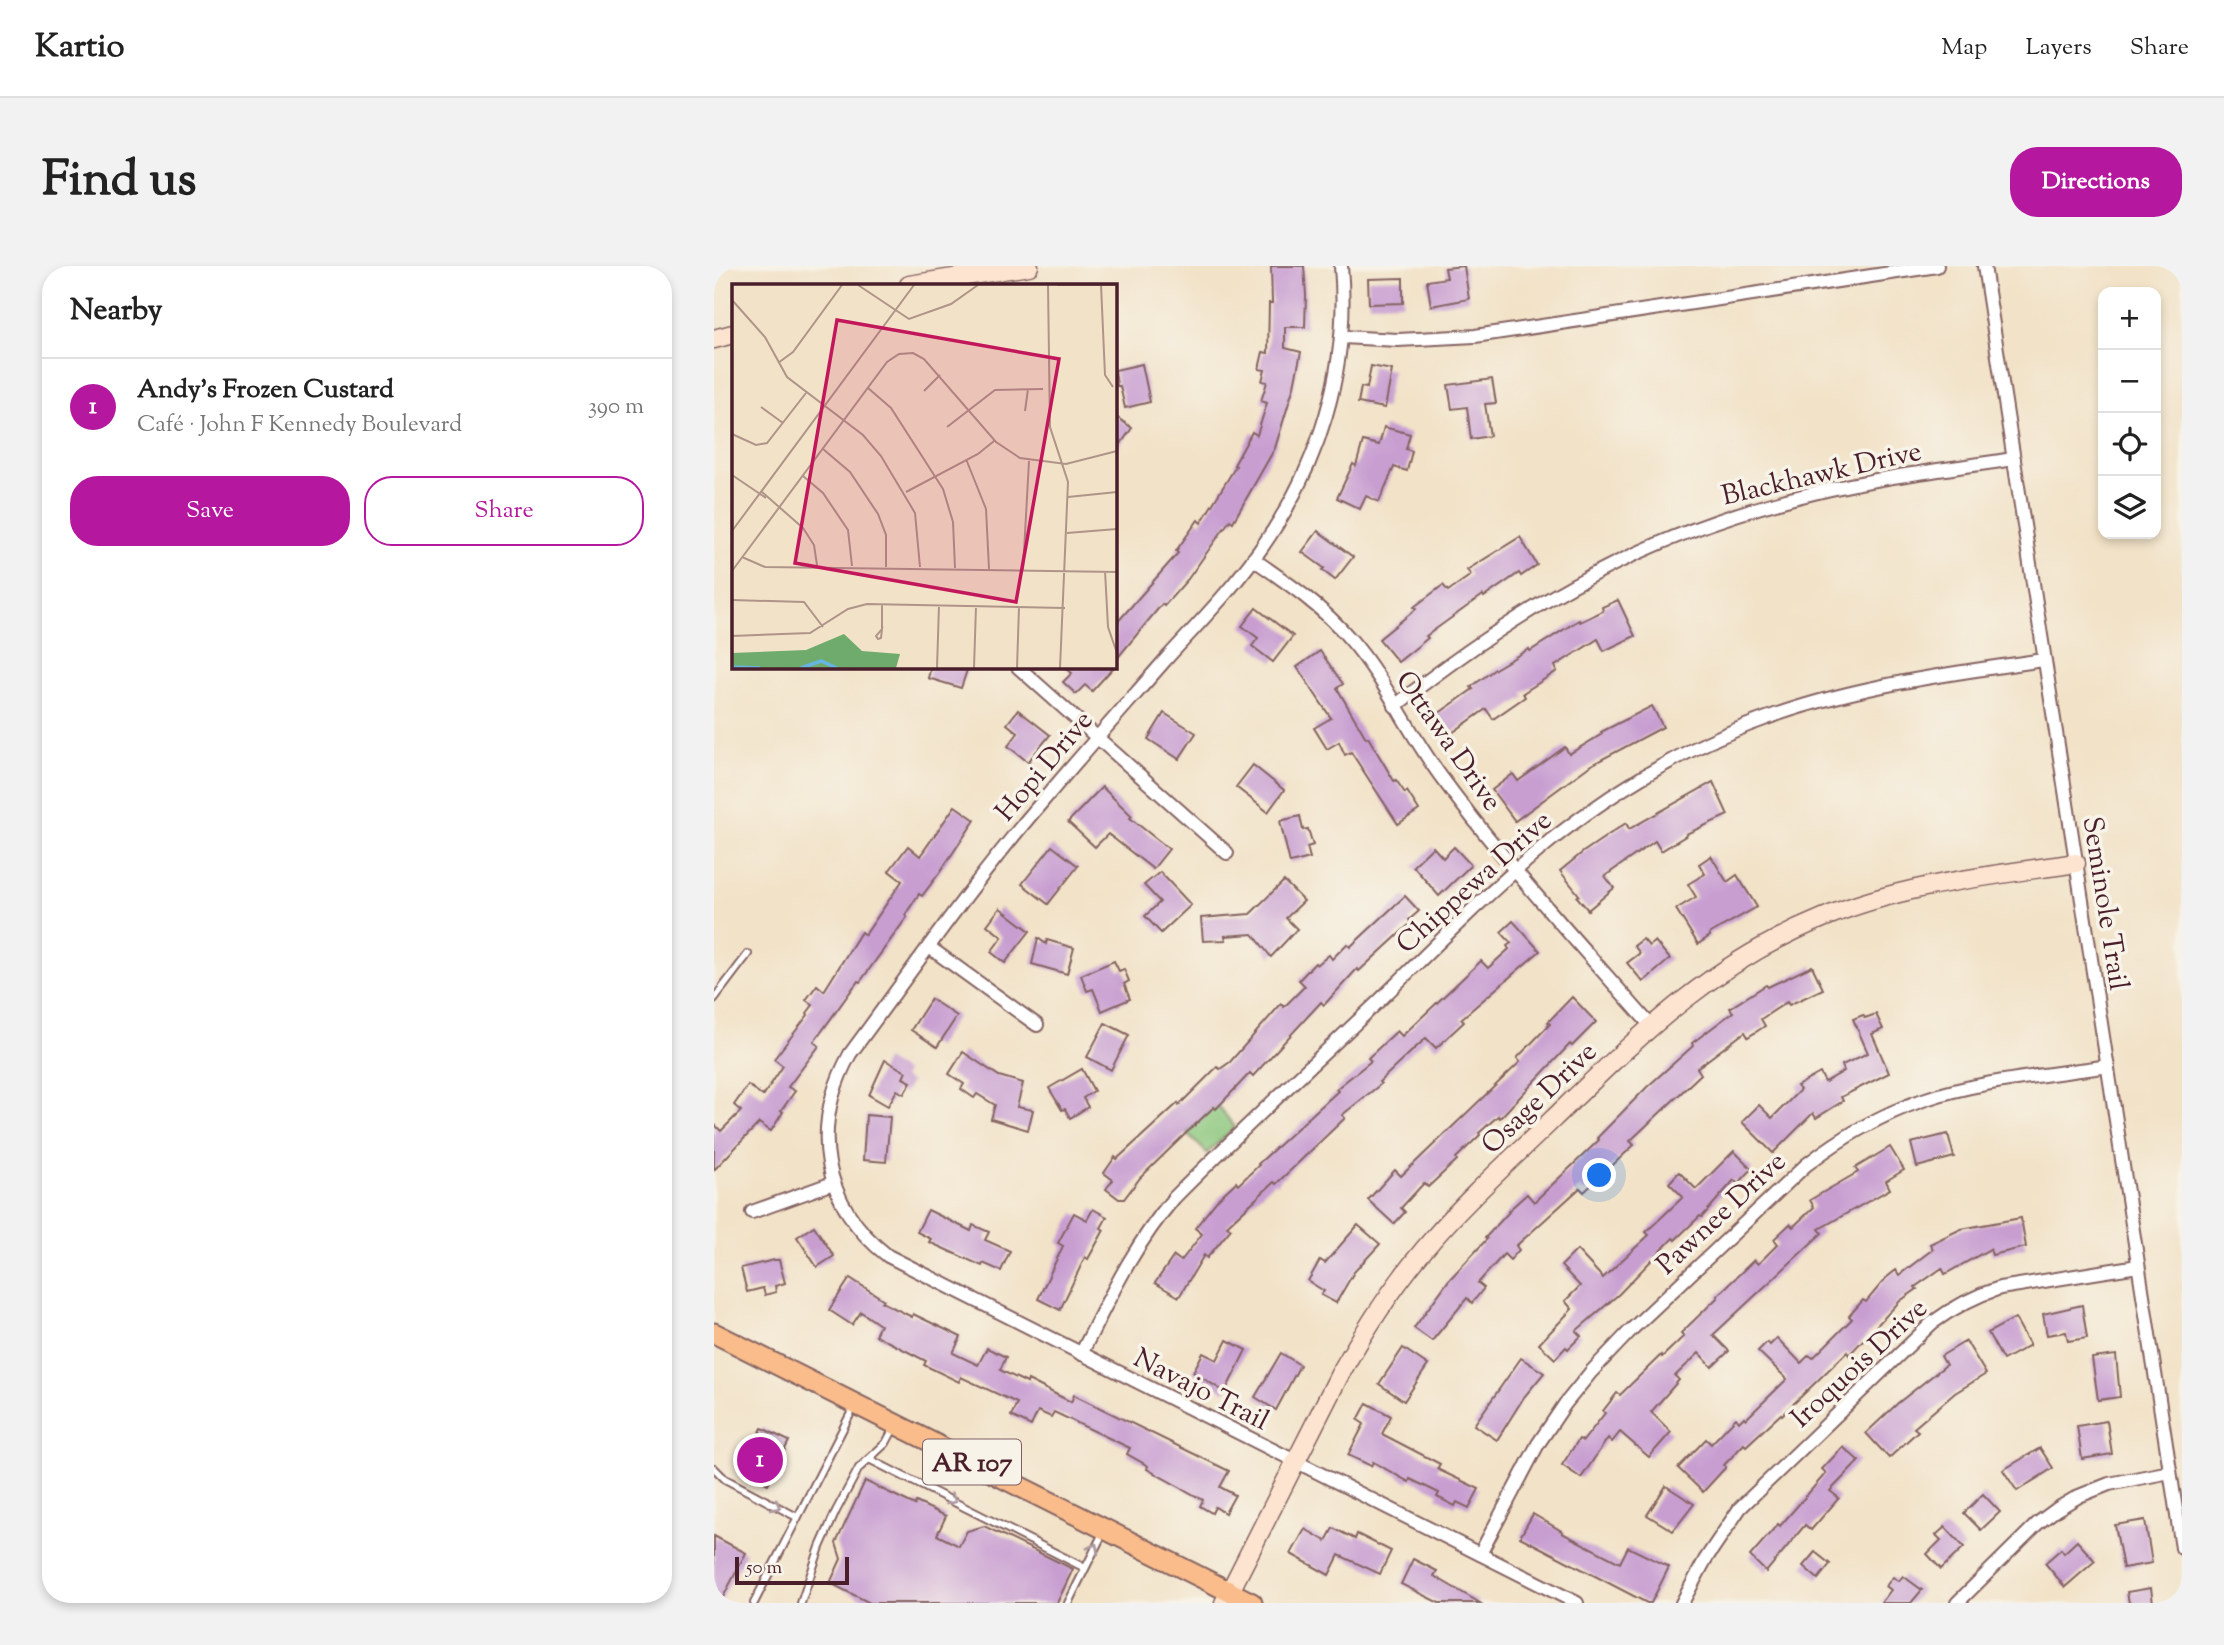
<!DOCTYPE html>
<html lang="en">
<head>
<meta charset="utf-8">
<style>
	body { margin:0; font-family:"Sorts Mill Goudy",serif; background:#f2f2f2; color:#222 }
	.controls { position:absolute; right:21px; top:21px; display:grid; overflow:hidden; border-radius:14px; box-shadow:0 4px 10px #0003 }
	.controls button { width:63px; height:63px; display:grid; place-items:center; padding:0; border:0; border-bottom:2px solid #e0e0e0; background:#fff; color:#222; font:35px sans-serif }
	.scale { position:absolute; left:21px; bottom:18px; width:114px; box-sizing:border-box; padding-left:7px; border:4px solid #4a1f2b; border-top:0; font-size:19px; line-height:24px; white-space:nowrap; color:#4a1f2b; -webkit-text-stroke:5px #f7f3e8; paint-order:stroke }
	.you { position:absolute; left:886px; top:910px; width:24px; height:24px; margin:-18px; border:5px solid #fff; border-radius:50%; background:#1a73e8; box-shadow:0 0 0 10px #1a73e833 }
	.badge { display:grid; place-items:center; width:46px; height:46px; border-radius:50%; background:#b5179e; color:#fff; font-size:23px; font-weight:700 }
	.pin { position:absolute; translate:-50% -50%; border:4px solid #fff; box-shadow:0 2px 7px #0006 }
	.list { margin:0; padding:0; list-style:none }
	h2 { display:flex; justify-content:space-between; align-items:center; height:91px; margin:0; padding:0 28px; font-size:30px }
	h2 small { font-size:23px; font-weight:400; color:#767676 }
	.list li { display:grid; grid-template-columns:46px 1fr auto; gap:21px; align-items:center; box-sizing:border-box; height:98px; padding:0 28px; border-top:2px solid #e0e0e0 }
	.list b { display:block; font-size:26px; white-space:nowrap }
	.list p { margin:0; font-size:23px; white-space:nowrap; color:#767676 }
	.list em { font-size:23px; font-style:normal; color:#767676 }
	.actions { display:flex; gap:14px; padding:21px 28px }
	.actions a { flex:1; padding:16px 0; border:2px solid #b5179e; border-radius:28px; text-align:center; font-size:24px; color:#b5179e }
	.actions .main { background:#b5179e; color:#fff }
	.icon { flex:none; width:38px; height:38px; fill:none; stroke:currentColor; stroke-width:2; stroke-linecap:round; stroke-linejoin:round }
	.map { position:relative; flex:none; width:1468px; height:1337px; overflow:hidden; border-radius:28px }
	header { display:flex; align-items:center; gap:42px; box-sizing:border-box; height:98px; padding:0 35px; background:#fff; border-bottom:2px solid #e0e0e0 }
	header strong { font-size:33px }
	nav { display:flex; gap:38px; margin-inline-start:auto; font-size:24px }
	.intro { display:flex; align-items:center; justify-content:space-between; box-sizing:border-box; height:168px; padding:0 42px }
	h1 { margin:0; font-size:49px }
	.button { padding:18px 32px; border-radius:28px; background:#b5179e; color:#fff; font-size:24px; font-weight:700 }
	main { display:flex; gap:42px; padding:0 42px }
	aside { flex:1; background:#fff; border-radius:28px; box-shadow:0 4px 10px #0003 }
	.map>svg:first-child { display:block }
</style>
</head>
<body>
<header>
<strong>Kartio</strong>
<nav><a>Map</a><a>Layers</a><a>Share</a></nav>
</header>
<div class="intro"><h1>Find us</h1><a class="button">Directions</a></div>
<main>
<aside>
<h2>Nearby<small></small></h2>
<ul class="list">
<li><span class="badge">1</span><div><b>Andy's Frozen Custard</b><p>Café · John F Kennedy Boulevard</p></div><em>390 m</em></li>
</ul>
<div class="actions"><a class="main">Save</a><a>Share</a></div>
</aside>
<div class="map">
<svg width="1468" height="1337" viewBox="0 0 1468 1337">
	<rect width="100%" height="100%" fill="#f7f3e8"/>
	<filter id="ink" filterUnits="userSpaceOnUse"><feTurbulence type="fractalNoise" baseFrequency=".0143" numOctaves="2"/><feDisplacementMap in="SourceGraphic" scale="14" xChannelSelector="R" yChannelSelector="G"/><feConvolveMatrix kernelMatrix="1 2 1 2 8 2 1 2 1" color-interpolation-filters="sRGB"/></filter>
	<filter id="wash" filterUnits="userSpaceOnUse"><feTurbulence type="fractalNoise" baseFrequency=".00686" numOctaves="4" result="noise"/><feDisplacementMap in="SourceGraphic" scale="28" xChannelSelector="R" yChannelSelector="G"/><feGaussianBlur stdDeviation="1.57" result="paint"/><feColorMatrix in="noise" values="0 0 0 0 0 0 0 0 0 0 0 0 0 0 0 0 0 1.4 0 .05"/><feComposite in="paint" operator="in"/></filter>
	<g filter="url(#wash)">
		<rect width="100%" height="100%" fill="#f2e2c7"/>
		<!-- green -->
		<path fill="#8ac67c" stroke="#6a7254" stroke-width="2" d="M487 828 501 842 504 840 521 861 493 887 473 867 494 847 481 833Z"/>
		<g id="blocks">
			<!-- building -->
			<g fill="#c89ed1">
				<path d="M557 0H590L592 29 591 61H571V82L587 86 580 120 561 182 519 256 516 254 474 313 450 340 448 338 401 395V359L464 287 462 285 484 254 487 257 522 200 520 199 538 166 543 169 553 137 547 135 553 116 548 115 551 104 545 103 549 86 554 87 555 37H558Z"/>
				<path d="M750 0 755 33 717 40 713 15 733 12 731 2Z"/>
				<path d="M689 12V37L655 38 654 13Z"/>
				<path d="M428 98 436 136 411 142 406 120H403L401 104Z"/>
				<path d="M657 100 678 104 671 142 644 137 647 121 653 122Z"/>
				<path d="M778 113 782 137 771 138 776 170 757 173 753 141 738 143 734 119Z"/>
				<path d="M401 150 418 162 401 186Z"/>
				<path d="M670 161 696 168 692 183 698 185 693 205 680 201 665 236 652 230 646 243 623 232 639 198 642 200 649 175 665 179Z"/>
				<path d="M604 265 639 291 621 314 608 304 610 302 588 286Z"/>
				<path d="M806 271 823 299 807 310 805 307 770 331 769 329 712 370 714 372 684 396 665 373 702 343 700 341 729 319 734 325 757 309 753 304Z"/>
				<path d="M904 334 921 370 890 385 884 373 841 400 843 405 809 427 811 431 779 453 772 443 735 469 721 450 759 423 757 421 781 403 815 383 816 385 865 354 866 356 889 345 888 341Z"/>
				<path d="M542 342 579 370 559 396 538 380 544 372 528 360Z"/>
				<path d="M606 385 629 418 623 422 652 472 654 471 680 515 682 514 691 527 693 525 705 544 684 558 637 486 631 489 625 476 613 483 600 462 617 452 583 401Z"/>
				<path d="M217 401H254L247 422 214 412Z"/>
				<path d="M351 401H400L378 425 371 419 362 428 349 416 358 407Z"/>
				<path d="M938 440 949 461 877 499 801 555 778 524 799 508 804 515 851 481 855 488 888 468 887 466Z"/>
				<path d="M304 444 336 469 314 496 294 480 304 467 293 458Z"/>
				<path d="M450 447 482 467 465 493 434 473Z"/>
				<path d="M539 499 570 524 554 546 522 521Z"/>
				<path d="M999 516 1014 549 972 568 973 569 947 585 941 575 891 610 900 622 874 644 863 631 865 629 846 605 869 586 912 557 915 563Z"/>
				<path d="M388 521 418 550 416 552 455 583 439 603 394 568 381 581 354 556Z"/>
				<path d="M241 540 261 554 226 606 208 630 205 628 191 649 193 651 146 716 144 715 100 776 105 780 74 821 81 825 67 845 69 846 57 865 45 857 0 904V858L7 865 27 845 20 839 34 819 49 830 69 800 60 793 94 749 93 747 99 739 92 734 103 719 110 725 147 666 151 669 188 615 175 605 194 580 206 590Z"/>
				<path d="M586 550 589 564 594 563 599 579 593 581 596 592 576 597 566 555Z"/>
				<path d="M338 580 364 600 334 638 308 618Z"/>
				<path d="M719 581 729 592 740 581 757 599 725 630 699 600Z"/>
				<path d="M997 590 1013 616 1023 609 1043 641 995 668 996 670 984 678 962 643 982 631 974 618 991 608 985 598Z"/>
				<path d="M446 606 477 639 447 667 431 650 446 636 430 619Z"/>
				<path d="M570 615 590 635 572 652 583 663 557 691 539 668 511 670 512 674 489 675 487 652 536 648Z"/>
				<path d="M691 630 705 645 695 654 697 657 645 705 643 703 610 739 607 736 539 810 536 807 502 843 500 841 467 872 426 912 410 933H405L392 923 399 914 390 907 401 891 403 893 464 837 465 839 503 801 506 803 516 796 567 738 570 741 591 720 585 714 601 697 603 699 615 689 618 693 633 678 636 681Z"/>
				<path d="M286 642 316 665 291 697 277 686 288 671 273 659Z"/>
				<path d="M799 655 826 685 747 753 750 756 722 782 712 772 665 816 667 818 628 849 631 852 562 918 560 916 513 960 517 963 493 992 490 989 465 1031 441 1017 460 990 467 995 488 968 481 962 505 932 522 916 524 919 545 899 544 898 624 825 622 823 657 795 654 792 683 765 688 770 767 695 774 702 795 683 793 680 797 677 787 666Z"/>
				<path d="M324 672 332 678 333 674 360 682 353 708 318 698Z"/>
				<path d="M929 673 935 680 941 675 956 693 929 716 913 697 926 687 920 680Z"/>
				<path d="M400 695 405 705 410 703 415 715 410 718 416 733 388 745 379 723 373 725 367 709Z"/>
				<path d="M1098 700 1109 723 1075 739 1073 736 1047 753 1051 760 1034 771 1031 766 983 802 987 808 916 875 920 879 870 926 866 922 802 980 805 984 796 994 790 988 764 1017 770 1022 758 1037 753 1032 718 1075 700 1062 735 1014 773 973 771 972 795 946 794 945 813 928 820 936 885 874 883 872 933 821 979 780 978 777 1019 746 1016 742 1052 719 1054 721Z"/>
				<path d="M858 731 882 756 858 780 856 778 786 852 784 850 765 867 766 869 742 892 743 894 714 921 710 917 687 942 691 946 680 958 654 934 681 904 687 910 806 796 803 792 836 758 834 756Z"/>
				<path d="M217 733 243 750 223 781 197 764Z"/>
				<path d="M1162 748 1169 763 1158 768 1175 807 1127 831 1129 835 1102 852 1099 847 1059 887 1028 856 1045 839 1058 852 1086 824 1083 820 1106 807 1111 816 1130 805 1128 799 1154 787 1139 753 1149 749 1151 752Z"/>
				<path d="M391 757 415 769 397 804 373 791Z"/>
				<path d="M249 786 285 810 309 817 303 841 319 844 314 864 277 853 281 839 263 828 260 832 247 823 250 818 235 808Z"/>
				<path d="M171 794 192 806 189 812 197 816 190 828 183 824 174 840 155 829Z"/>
				<path d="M368 803 380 825 369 832 374 841 356 852 351 843 348 844 335 822Z"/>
				<path d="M152 849 176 851 172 896 149 894Z"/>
				<path d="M1234 868 1240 891 1203 901 1197 877Z"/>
				<path d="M1176 881 1190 904 1172 915 1176 923 1105 963 1108 967 999 1069 1015 1085 998 1101 985 1087 961 1110 965 1114 937 1146 957 1166 935 1191 906 1166 898 1176 894 1172 867 1212 848 1199 865 1173 869 1175 891 1147 889 1145 903 1127 906 1129 947 1089 948 1091 970 1070 967 1067 1004 1031 1003 1030 1040 994 1044 998 1064 978 1060 973 1076 958 1079 961 1100 941 1096 934 1144 906 1141 902Z"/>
				<path d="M1020 885 1038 903 1024 918 1020 914 988 951 986 950 961 974 959 972 905 1028 862 1065 867 1070 854 1083 852 1081 841 1093 825 1078 858 1043 851 1035 866 1020 847 1000 863 984 889 1012 935 969 932 966 969 931 955 917 965 906 982 923Z"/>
				<path d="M379 943 393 951 387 962 390 964 374 993 371 991 346 1044 324 1033 349 980 344 977 360 947 373 954Z"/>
				<path d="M214 944 257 965 259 959 275 966 271 974 296 985 287 1005 269 997 268 1000 215 976 217 973 203 966Z"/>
				<path d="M1307 952 1312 981 1278 989 1276 983 1231 1008 1228 1002 1201 1021 1203 1023 1186 1035 1135 1089 1133 1086 1068 1149 1067 1148 1032 1180 1030 1178 1010 1199 1012 1201 989 1226 964 1202 992 1173 997 1178 1022 1152 1025 1156 1030 1151 1032 1153 1073 1113 1044 1085 1053 1076 1056 1079 1063 1072 1087 1097 1095 1089 1099 1092 1138 1053 1135 1050 1149 1034 1152 1036 1172 1012 1182 1004 1185 1009 1219 983 1216 978 1247 963Z"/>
				<path d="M644 959 666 978 640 1006 622 1037 607 1029 610 1025 594 1015 606 994 611 997Z"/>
				<path d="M100 960 120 990 103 1001 83 971Z"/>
				<path d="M60 994H65L71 1017 61 1020 62 1026 51 1029 49 1022 33 1026 27 1002Z"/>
				<path d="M136 1012 170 1034 168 1036 198 1051 199 1048 247 1071 239 1087 264 1099 273 1082 292 1091 286 1104 313 1117 314 1114 357 1136 360 1129 515 1205 506 1221 521 1229 511 1247 501 1241 498 1247 486 1240 489 1234 433 1203 434 1200 413 1188 416 1182 340 1146 337 1151 324 1145 317 1160 297 1150 303 1137 247 1111 245 1116 210 1099 212 1095 161 1069 166 1059 147 1046 138 1059 115 1044Z"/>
				<path d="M1368 1039 1373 1072 1354 1075 1352 1066 1333 1069 1329 1048Z"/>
				<path d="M1301 1052 1316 1079 1289 1094 1274 1067Z"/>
				<path d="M513 1074 532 1084 511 1126 479 1106 489 1087 503 1094Z"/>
				<path d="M1252 1075 1272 1108 1241 1127 1200 1162 1204 1165 1175 1192 1152 1167 1184 1137 1232 1099 1227 1090Z"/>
				<path d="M689 1082 714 1099 690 1135 665 1118Z"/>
				<path d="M567 1087 586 1099 562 1144 541 1131Z"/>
				<path d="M1402 1089 1406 1131 1384 1134 1378 1092Z"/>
				<path d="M807 1092 830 1107 810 1131 783 1174 760 1159Z"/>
				<path d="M653 1137 677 1150 668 1168 726 1198 723 1203 765 1223 755 1242 743 1236 741 1240 723 1231 725 1227 696 1213 695 1216 659 1196 657 1200 634 1189 650 1158 644 1154Z"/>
				<path d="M1393 1155 1398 1188 1368 1193 1363 1160Z"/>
				<path d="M48 1162 75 1175 54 1218 30 1205 36 1193 33 1192Z"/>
				<path d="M1129 1181 1145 1195 1116 1225 1125 1232 1097 1264 1091 1259 1052 1306 1036 1290 1064 1258 1066 1260 1112 1207 1108 1203Z"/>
				<path d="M1326 1182 1339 1202 1303 1225 1289 1204Z"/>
				<path d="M151 1215 201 1239 202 1236 232 1250 223 1269 245 1280 253 1265 270 1260 359 1303 343 1337H156L116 1317 127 1293 122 1277Z"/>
				<path d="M952 1220 980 1238 959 1265 933 1249Z"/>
				<path d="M1269 1228 1286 1246 1267 1264 1250 1247Z"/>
				<path d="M819 1248 849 1266 848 1267 906 1297 914 1281 955 1301 937 1337H933L806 1271Z"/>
				<path d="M1431 1254 1438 1297 1409 1302 1401 1259Z"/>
				<path d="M1231 1261 1250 1281 1227 1303 1213 1288 1227 1274 1222 1269Z"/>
				<path d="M619 1262 641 1273 643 1268 677 1285 666 1308 625 1289 615 1309 577 1288 591 1263 612 1275Z"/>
				<path d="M0 1270 32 1287 6 1337H0Z"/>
				<path d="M1363 1275 1381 1295 1351 1321 1331 1297 1347 1283 1350 1287Z"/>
				<path d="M1101 1286 1116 1298 1104 1313 1089 1300Z"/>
				<path d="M699 1293 723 1305 720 1310 766 1337H725L687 1318Z"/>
				<path d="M1189 1310 1208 1324 1197 1337H1167L1177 1324 1172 1320 1179 1311 1185 1315Z"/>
				<path d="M1437 1322 1439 1337H1415L1413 1326Z"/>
			</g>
		</g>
	</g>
	<g filter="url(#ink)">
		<use href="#blocks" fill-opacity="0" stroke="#856362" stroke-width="2"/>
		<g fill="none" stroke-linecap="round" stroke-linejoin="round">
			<defs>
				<g id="lane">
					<path d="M0 733 34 688"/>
					<path d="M155 1193 371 1302"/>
					<path d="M0 1202 11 1213 83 1251"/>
					<path d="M40 1337 141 1139"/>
					<path d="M87 1337 106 1281 122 1245 145 1202 172 1177 180 1162"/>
					<path d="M354 1337 390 1265"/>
				</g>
				<g id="street">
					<path d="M627 0C636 102 605 201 546 284 519 322 485 357 453 392 411 440 369 487 328 536 259 616 199 703 136 788 96 861 107 938 174 990L863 1337"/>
					<path d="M1270 0 1468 1282"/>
					<path d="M628 71 684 74 761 70 1223 0"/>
					<path d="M539 293C574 317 609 341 637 374 674 417 696 471 731 516 794 601 867 680 937 760"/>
					<path d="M304 401 513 587"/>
					<path d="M681 440C811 337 937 265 1100 227 1166 211 1233 203 1300 193"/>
					<path d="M215 681 323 759"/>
					<path d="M38 946 119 917"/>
					<path d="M367 1088C396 1031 418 982 460 932 527 864 597 800 666 734 721 680 776 624 836 575 903 522 980 477 1061 449 1148 419 1239 407 1330 394"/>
					<path d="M766 1288 824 1178 851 1138 877 1106 916 1065 1092 899C1128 871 1166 849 1209 834 1263 815 1336 809 1394 800"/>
					<path d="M968 1337 991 1294 1026 1242 1218 1057C1240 1041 1260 1030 1286 1022L1424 1000"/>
					<path d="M1243 1337 1324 1257 1343 1243 1365 1230 1395 1218 1456 1206"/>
				</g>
				<g id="secondary">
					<path d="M195 19 315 0"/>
					<path d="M0 73 19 68"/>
					<path d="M510 1337 626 1108C653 1060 683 1014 719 973 756 930 799 892 839 853 925 770 996 698 1109 652 1189 618 1277 610 1362 597"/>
				</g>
				<path id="primary" d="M0 1067 538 1337"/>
			</defs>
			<!-- lane casing -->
			<use href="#lane" stroke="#856362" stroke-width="10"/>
			<!-- street casing -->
			<use href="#street" stroke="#856362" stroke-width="16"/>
			<!-- secondary casing -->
			<use href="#secondary" stroke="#856362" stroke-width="21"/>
			<!-- primary casing -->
			<use href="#primary" stroke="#856362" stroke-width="23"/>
			<!-- lane -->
			<use href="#lane" stroke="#fff" stroke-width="6"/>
			<!-- street -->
			<use href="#street" stroke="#fff" stroke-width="12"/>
			<!-- secondary -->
			<use href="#secondary" stroke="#fde4d0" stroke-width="18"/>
			<!-- primary -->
			<use href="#primary" stroke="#f9bc8a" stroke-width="19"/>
		</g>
		<!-- one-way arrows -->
		<defs><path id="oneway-chevron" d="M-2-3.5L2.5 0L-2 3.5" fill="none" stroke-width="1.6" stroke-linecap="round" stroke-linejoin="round" transform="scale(1.75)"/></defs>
		<g stroke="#ae9aa0">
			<use href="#oneway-chevron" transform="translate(238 1234) rotate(27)"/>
			<use href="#oneway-chevron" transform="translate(62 1240) rotate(28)"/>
			<use href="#oneway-chevron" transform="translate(380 1282) rotate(-63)"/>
		</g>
	</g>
	<g text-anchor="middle" stroke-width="7" stroke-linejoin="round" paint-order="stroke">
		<!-- shield labels -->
		<rect fill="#f7f3e8" stroke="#7e5f64" stroke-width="2" x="209" y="1173.5" width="98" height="45" rx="5"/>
		<g font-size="26" font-weight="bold" fill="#4a1f2b">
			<text x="258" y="1205">AR 107</text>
		</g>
		<!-- street labels -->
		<g font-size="28" fill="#4a1f2b" stroke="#f7f3e8">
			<text transform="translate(1107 206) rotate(-13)" y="10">Blackhawk Drive</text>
			<text transform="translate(736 474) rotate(55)" y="10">Ottawa Drive</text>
			<text transform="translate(329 499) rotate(-50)" y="10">Hopi Drive</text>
			<text transform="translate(759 615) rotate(-42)" y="10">Chippewa Drive</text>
			<text transform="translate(1393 637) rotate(81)" y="10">Seminole Trail</text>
			<text transform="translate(824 831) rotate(-44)" y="10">Osage Drive</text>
			<text transform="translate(1006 946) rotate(-43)" y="10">Pawnee Drive</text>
			<text transform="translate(1144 1096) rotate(-43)" y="10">Iroquois Drive</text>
			<text transform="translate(488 1122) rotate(27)" y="10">Navajo Trail</text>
		</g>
	</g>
	<!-- overview -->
	<g transform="translate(18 18)">
		<rect width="385" height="385" fill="#f2e2c7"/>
		<path d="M112 350 130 367 168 370 164 384H0V369L74 366Z" fill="#6fab6c"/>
		<path fill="none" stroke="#66b5e0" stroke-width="3.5" d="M0 383 28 384M69 384 89 377 105 384"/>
		<path fill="none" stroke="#af9489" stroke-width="2" d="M126 1 177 35 219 20 246 1M316 1 318 143 336 198 328 384M325 1H385M369 1 373 91 381 103M0 16 33 53 55 93 131 151 149 172 183 229 188 283M46 79 61 68 110 1M136 104 159 124 211 205 221 238 223 284M192 107 208 91M29 123 51 139M293 127 296 105M215 143 263 106 311 105M0 150 24 161 35 159 74 109M91 165 118 188 146 230 154 251V283M234 175 254 225 257 285M0 191 34 214M71 192 91 209 116 246 120 282M30 208 71 244 82 261 85 281M174 208 246 170 262 157M336 213 385 208M0 247 182 1M335 249 385 245M10 273 33 283 385 288M291 286 297 177M0 287 155 78 167 70 181 69 192 75 264 158 288 174 334 180 385 167M373 287 376 343 385 369M0 316 72 318 91 343M150 345 149 354 146 355 144 352ZM150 345V320M0 352 78 349 116 325 135 320 333 324M205 384 207 321M242 384 244 322M285 384 287 323"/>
		<path fill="#c2185b" fill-opacity="0.15" stroke="#c2185b" stroke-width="3.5" d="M105 36 327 75 284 318 63 279Z"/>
		<rect width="385" height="385" fill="none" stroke="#4a1f2b" stroke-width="3.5"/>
	</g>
</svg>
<div class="controls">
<button>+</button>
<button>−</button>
<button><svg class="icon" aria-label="locate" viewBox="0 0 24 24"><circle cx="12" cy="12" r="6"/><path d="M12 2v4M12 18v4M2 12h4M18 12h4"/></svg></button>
<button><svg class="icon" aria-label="layers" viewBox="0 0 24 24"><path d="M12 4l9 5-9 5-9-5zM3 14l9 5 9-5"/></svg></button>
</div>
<div class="scale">50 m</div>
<div class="you"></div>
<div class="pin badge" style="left:46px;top:1194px">1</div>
</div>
</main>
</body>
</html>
